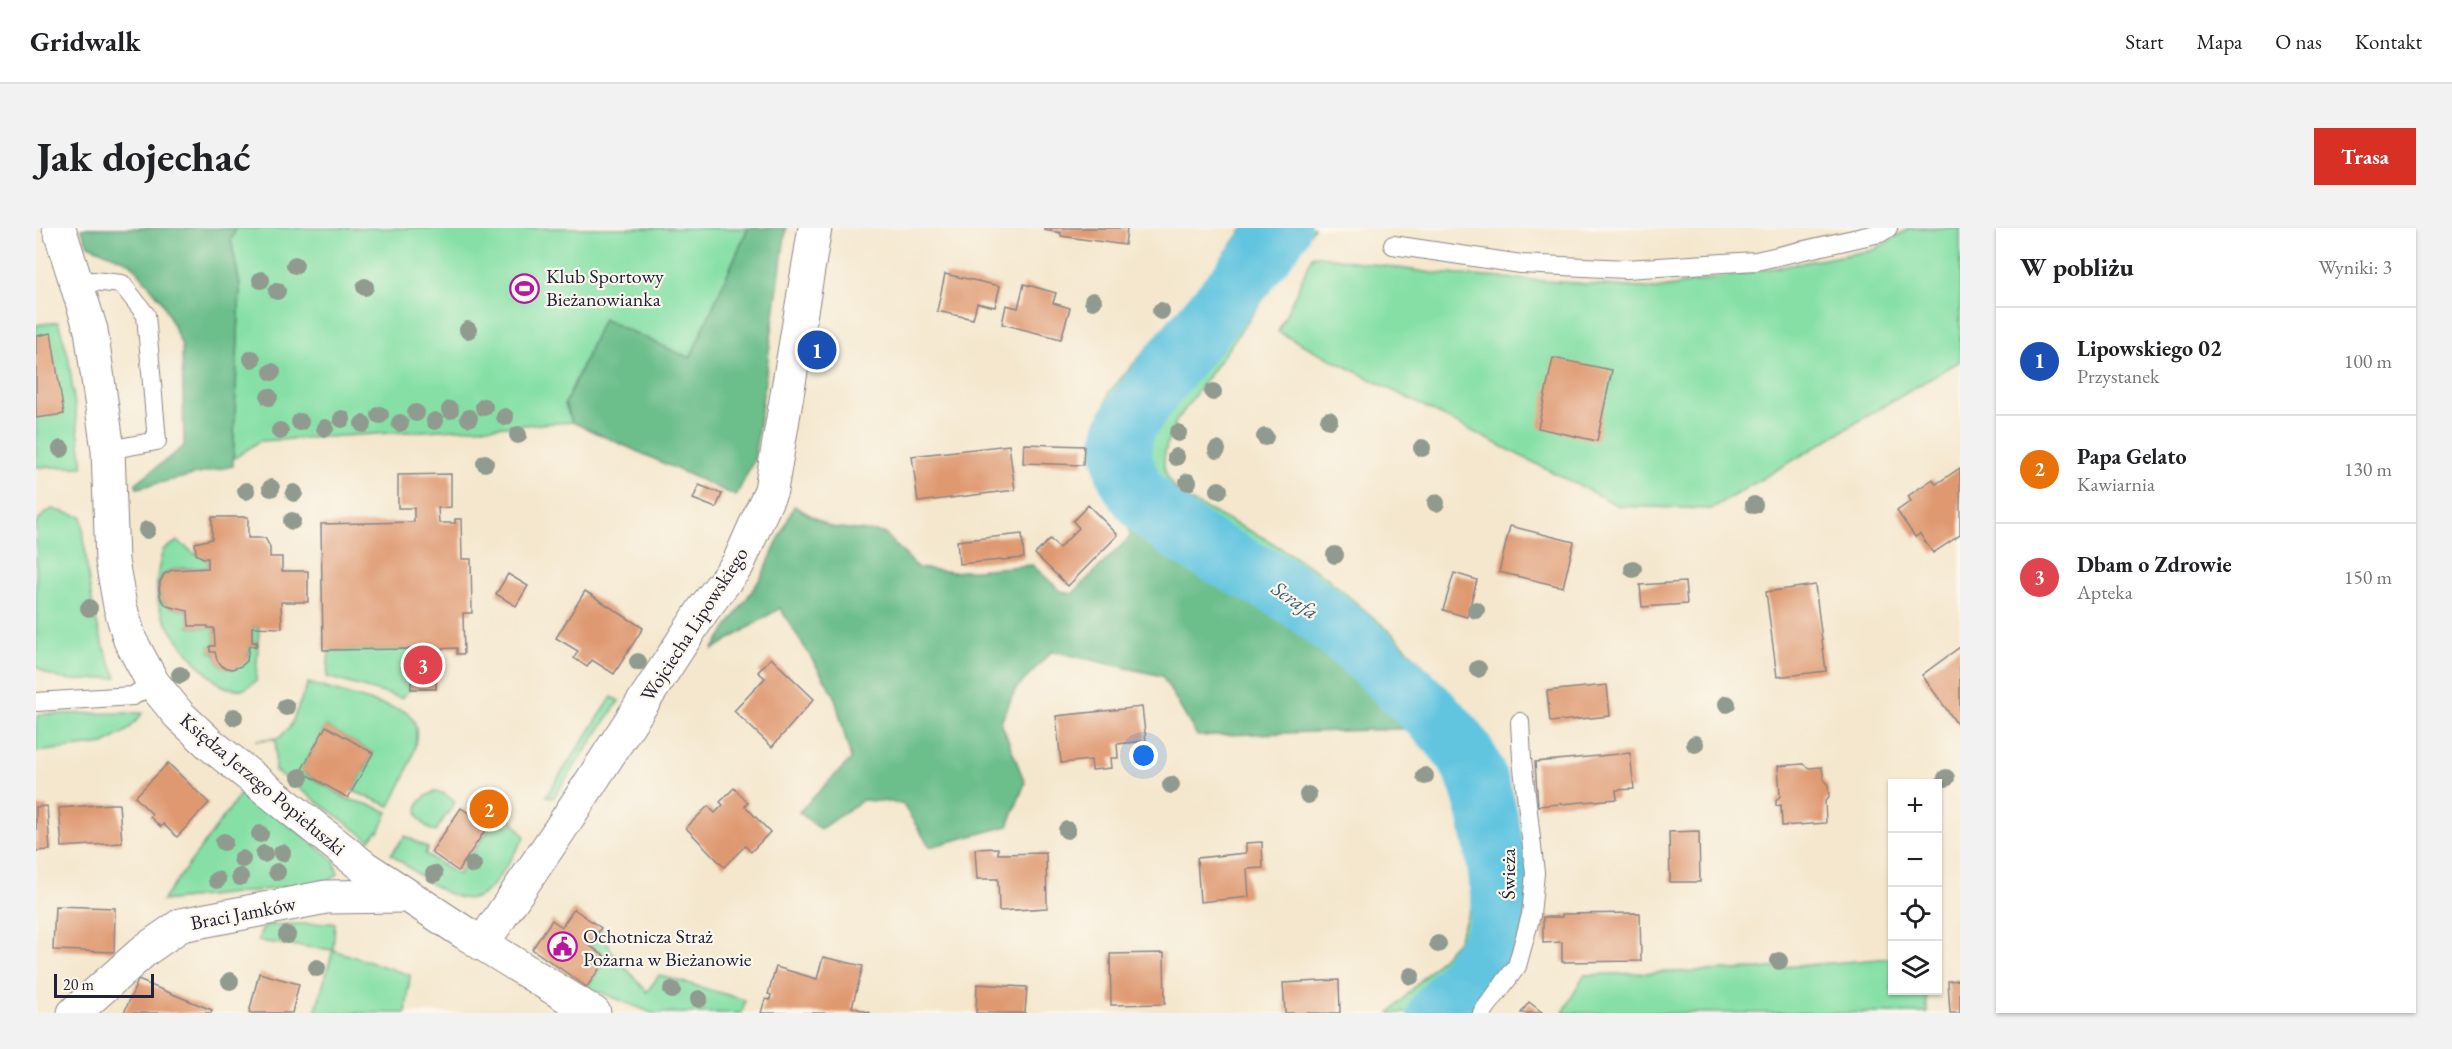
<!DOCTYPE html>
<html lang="pl">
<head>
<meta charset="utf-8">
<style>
	body { margin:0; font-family:"EB Garamond",serif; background:#f2f2f2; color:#202124 }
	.controls { position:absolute; right:18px; bottom:18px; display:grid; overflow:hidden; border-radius:0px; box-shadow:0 2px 4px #0004 }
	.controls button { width:54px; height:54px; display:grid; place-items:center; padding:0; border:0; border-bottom:2px solid #e0e0e0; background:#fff; color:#202124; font:30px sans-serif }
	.scale { position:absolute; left:18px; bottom:15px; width:100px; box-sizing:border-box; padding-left:6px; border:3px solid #22223b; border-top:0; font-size:16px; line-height:21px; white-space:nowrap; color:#22223b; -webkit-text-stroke:4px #fbf7ec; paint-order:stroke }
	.you { position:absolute; left:1108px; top:528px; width:21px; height:21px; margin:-15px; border:4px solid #fff; border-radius:50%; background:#1a73e8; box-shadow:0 0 0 9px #1a73e833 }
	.badge { display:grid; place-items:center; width:39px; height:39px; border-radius:50%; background:#d93025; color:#fff; font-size:20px; font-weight:700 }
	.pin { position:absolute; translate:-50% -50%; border:3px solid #fff; box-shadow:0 2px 6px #0006 }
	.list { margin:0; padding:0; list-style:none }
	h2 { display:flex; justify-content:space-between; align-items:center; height:78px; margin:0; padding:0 24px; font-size:26px }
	h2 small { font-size:20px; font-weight:400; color:#757577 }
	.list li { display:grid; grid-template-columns:39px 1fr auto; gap:18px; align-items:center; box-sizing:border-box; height:108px; padding:0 24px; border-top:2px solid #e0e0e0 }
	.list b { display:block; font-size:22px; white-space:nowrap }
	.list p { margin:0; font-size:20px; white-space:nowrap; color:#757577 }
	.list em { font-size:20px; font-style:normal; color:#757577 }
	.icon { flex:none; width:33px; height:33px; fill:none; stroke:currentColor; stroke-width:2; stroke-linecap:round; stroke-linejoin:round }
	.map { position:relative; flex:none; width:1924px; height:785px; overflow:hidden; border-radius:0px }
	header { display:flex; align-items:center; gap:36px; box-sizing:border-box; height:84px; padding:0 30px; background:#fff; border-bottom:2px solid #e0e0e0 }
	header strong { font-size:28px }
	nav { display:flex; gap:33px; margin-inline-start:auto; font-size:21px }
	.intro { display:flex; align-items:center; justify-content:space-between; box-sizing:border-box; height:144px; padding:0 36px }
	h1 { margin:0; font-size:42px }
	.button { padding:15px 27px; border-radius:0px; background:#d93025; color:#fff; font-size:21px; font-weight:700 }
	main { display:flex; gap:36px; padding:0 36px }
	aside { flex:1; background:#fff; border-radius:0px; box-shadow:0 2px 4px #0004 }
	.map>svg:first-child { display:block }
</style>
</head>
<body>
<header>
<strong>Gridwalk</strong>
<nav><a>Start</a><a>Mapa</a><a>O nas</a><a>Kontakt</a></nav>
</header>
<div class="intro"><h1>Jak dojechać</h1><a class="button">Trasa</a></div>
<main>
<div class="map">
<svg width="1924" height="785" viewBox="0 0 1924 785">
	<rect width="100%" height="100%" fill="#fbf7ec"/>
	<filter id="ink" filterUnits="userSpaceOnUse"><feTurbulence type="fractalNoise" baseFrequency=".0167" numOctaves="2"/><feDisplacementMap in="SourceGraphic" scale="12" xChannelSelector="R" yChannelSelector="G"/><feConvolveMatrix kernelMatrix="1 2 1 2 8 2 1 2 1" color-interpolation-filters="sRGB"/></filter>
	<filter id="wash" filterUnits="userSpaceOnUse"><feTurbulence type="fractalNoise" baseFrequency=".008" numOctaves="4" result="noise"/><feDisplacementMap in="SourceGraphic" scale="24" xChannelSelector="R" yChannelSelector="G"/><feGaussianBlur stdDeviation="1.35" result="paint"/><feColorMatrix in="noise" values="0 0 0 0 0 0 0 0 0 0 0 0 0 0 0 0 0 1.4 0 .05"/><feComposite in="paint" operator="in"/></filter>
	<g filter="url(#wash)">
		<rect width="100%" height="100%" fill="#f4e7cd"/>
		<!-- green -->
		<g fill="#86e0a6" stroke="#548170" stroke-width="1.5">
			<path d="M200 0H712L654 131 567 91 529 176 536 194 224 213 197 231 204 58 195 12Z"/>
			<path d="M1208 0H1278L1139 195C1126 228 1119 245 1150 271L1230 311 1290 349 1358 407 1447 501 1464 535 1474 571 1485 652V687L1478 721 1465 748 1433 785H1354L1421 714 1435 679 1440 608 1421 543 1390 500 1249 377 1132 319 1091 284 1064 242 1061 205 1073 164 1160 64Z"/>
			<path d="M1874 0H1924V133L1675 281 1583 278 1242 104 1277 27 1396 45 1621 61 1838 22Z"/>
			<path d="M22 94 32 127 47 239H0V97Z"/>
			<path d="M16 281 46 289C51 343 55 400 81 449 52 452 23 458 0 438V296L7 287Z"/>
			<path d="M142 313 159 326 172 331V340C160 340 144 338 133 343 121 348 119 367 129 376 135 381 144 382 152 383L153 399 178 400 179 418H174V424L179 425C182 449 213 444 214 418H221L220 414H216V399L223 400 220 453 208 461C200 461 192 461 185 457 164 442 130 402 123 377 118 357 122 341 127 322Z"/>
			<path d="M375 421V461L365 470 291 449 293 422Z"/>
			<path d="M272 455 371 484C374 488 378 492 379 496 386 518 364 559 354 578L317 563 337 525 290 498 265 543 311 571 337 578 352 584 343 604 341 603 334 612 239 543 240 511 220 512 243 510 254 499Z"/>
			<path d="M576 469 583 473 517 570 510 568Z"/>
			<path d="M107 485 92 502 68 516 0 524V494L3 486Z"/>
			<path d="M208 561 298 632 302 646 290 655 126 673Z"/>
			<path d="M398 564 407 565 419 574 399 604C378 592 373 575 398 564Z"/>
			<path d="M472 589 476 591 489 609C478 624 460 660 444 668 419 682 375 640 355 626L369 608 392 620 389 626 422 647 458 593Z"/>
			<path d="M299 695 297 722 374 747 370 785H279L297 722 222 713 225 703 231 697Z"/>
			<path d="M565 700 576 724 611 764 623 747 709 772 706 785H616L551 759 571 730 553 717Z"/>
			<path d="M1856 730V762L1890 763 1891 785H1527L1548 747 1723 741Z"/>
		</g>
		<!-- forest -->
		<g fill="#6cbe8b" stroke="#477063" stroke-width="1.5">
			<path d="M45 0H200L195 12 204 58 197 238 101 260 100 255 148 218 146 118 126 73 95 35 52 17Z"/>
			<path d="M712 0H750L718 232 700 268 536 194 529 176 567 91 654 130Z"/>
			<path d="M758 278 795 299 848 305 882 340 917 344 996 337 1025 363 1036 366 1094 309 1091 284 1132 319 1249 377 1390 500 1161 508 1126 448 1016 423 979 462 965 494 989 555 972 598 894 619 866 575 827 572 784 601 763 584 815 531 798 466 744 380 676 422 726 348Z"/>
		</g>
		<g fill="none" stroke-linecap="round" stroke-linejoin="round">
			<!-- river -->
			<path stroke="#62c5e0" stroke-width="60" d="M1245 0C1205 58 1154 108 1113 166 1104 178 1089 195 1087 210 1073 291 1206 333 1259 368 1300 396 1338 431 1373 465 1390 481 1409 498 1423 517 1442 543 1449 573 1455 604 1460 631 1470 679 1460 706 1452 729 1418 766 1402 785"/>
		</g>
		<g id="blocks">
			<!-- building -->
			<g fill="#df9971">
				<path d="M1009 0H1091L1089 17 1025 8V5L1008 2Z"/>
				<path d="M909 46 964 58 959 79 941 75 937 91 901 83Z"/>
				<path d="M988 56 1020 65 1017 75 1034 80 1025 111 966 96 970 77 982 80Z"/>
				<path d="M15 105 28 186 0 190V108Z"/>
				<path d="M1517 130 1576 142 1561 213 1502 200Z"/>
				<path d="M988 216 1048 218 1047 237 987 235Z"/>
				<path d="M973 217 979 262 882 274 876 228Z"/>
				<path d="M1924 240V307L1897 325 1884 306 1879 309 1861 283 1875 273 1872 268 1897 251 1900 256Z"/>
				<path d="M415 246V279L402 280 403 295H419V291H425L426 331H435L436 385H427L428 426H421V420L400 421V461H375V421L287 422 285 296 378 294V280H362V247Z"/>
				<path d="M663 257 686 266 680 280 657 271Z"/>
				<path d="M1052 277 1082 307 1032 358 999 326 1014 311 1023 320 1043 300 1037 293Z"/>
				<path d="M176 289H212V310H229L234 319V329H246V343H272V374H245L246 400 216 399V414H221L220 418H213L211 433 205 438 196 441 187 439 181 432 179 424H174V418H179L178 400H172V398H153L152 383 131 378 125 371 123 362 124 354 128 346 136 342 172 340V330H167L160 326 159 315 176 311Z"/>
				<path d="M1474 298 1538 314 1527 359 1463 344Z"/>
				<path d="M986 306 988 330 923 336 921 313Z"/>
				<path d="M1418 345 1441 352 1431 389 1407 382Z"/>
				<path d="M472 346 492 358 480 378 460 366Z"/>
				<path d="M1649 354 1651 376 1606 379 1604 357Z"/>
				<path d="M1779 357 1790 443 1741 449 1730 364Z"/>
				<path d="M549 363 607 400 578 446 556 432 551 439 538 430 542 423 520 410Z"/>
				<path d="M1924 419V494L1921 496 1886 447Z"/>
				<path d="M735 430 778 471 736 519 698 483 729 450 722 444Z"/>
				<path d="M1571 457 1574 488 1514 494 1511 463Z"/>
				<path d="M1106 479 1110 513 1081 516 1082 530H1075L1076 540 1056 542 1055 532 1025 535 1020 488Z"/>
				<path d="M290 498 337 525 312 570 265 543Z"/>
				<path d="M1594 525 1598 561 1580 562 1581 571 1502 578 1499 534Z"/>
				<path d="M132 535 173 575 141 609 127 596 125 599 114 589 116 586 99 569Z"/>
				<path d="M1767 536 1773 540 1786 539 1788 553 1792 557 1793 569 1789 573 1790 595 1746 598 1745 577 1740 578V573L1744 568 1742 538Z"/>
				<path d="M698 560 712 575 709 578 734 604 715 624 709 618 688 639 650 600 672 578 679 585 687 577 684 574Z"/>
				<path d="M448 574 462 582 457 589 444 580Z"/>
				<path d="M75 576H83L86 615 26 619 23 580Z"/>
				<path d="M11 578 14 622 0 623V579Z"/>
				<path d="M425 580 452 598 422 643 395 624Z"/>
				<path d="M1663 603 1664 654H1634L1633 604Z"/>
				<path d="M1226 614 1227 640 1211 641 1213 669 1164 674 1161 630 1210 625V615Z"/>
				<path d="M962 620V626L1010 625 1011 680 963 683 962 651H941L939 621Z"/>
				<path d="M19 678 79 680 78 724 17 722Z"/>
				<path d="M538 681 565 700 553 717 571 730 551 759 496 721 516 692 526 699Z"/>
				<path d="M1604 685 1605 733 1526 734V714L1507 715V689H1526V686Z"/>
				<path d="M1128 725 1129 776 1075 777 1074 726Z"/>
				<path d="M787 729 827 738 816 779 835 785H725L729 771 734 772 735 767 732 766 740 739 781 751Z"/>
				<path d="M223 745 263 756 256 785H213Z"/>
				<path d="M102 752 176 782 175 785H88Z"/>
				<path d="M1303 752 1304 785H1249L1247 755Z"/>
				<path d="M1924 752V785H1914L1912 753Z"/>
				<path d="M941 756 991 759 989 785H940Z"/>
				<path d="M1493 774 1507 785H1485Z"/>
			</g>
		</g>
	</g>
	<g filter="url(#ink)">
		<use href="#blocks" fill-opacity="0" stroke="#8b8484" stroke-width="1.5"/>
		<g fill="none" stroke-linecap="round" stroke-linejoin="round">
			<defs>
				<g id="service">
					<path d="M1357 17 1485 36 1590 41 1720 33 1844 5 1852 0"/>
					<path d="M41 57 57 53 86 56 110 87 121 213 72 222"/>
					<path d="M0 474 97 468 117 455"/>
					<path d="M1446 785 1481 738 1495 687 1499 645 1486 531 1484 494"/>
				</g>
				<g id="minor">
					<path d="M23 0 55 102 72 222 76 333 84 378 94 412 117 455 143 487 174 516 328 639 429 705 558 785"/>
					<path d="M446 716 523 603 667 382 702 336 735 262 779 0"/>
					<path d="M38 785 109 722 145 697 290 669 371 668"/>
				</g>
			</defs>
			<!-- service casing -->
			<use href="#service" stroke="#8b8484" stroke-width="20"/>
			<!-- minor casing -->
			<use href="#minor" stroke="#8b8484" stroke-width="35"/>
			<!-- service -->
			<use href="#service" stroke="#fff" stroke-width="18"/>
			<!-- minor -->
			<use href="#minor" stroke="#fff" stroke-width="33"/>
		</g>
		<!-- trees -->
		<g fill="#919a8e">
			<circle cx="259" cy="37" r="9"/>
			<circle cx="225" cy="52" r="9"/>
			<circle cx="329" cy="59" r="9"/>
			<circle cx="241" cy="63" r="9"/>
			<circle cx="1057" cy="73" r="9"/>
			<circle cx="1125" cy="83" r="9"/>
			<circle cx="432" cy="102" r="9"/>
			<circle cx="216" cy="131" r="9"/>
			<circle cx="236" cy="144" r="9"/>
			<circle cx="1177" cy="164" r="9"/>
			<circle cx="233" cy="169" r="9"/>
			<circle cx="448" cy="179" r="9"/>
			<circle cx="414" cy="182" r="9"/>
			<circle cx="380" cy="185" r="9"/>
			<circle cx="344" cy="187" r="9"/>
			<circle cx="469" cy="189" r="9"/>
			<circle cx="433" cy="190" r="9"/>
			<circle cx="306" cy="191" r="9"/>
			<circle cx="1293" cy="192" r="9"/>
			<circle cx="399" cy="193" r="9"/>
			<circle cx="264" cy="194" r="9"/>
			<circle cx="364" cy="195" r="9"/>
			<circle cx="327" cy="196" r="9"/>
			<circle cx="289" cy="200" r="9"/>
			<circle cx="244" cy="203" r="9"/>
			<circle cx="1142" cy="205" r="9"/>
			<circle cx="482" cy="207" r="9"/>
			<circle cx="1229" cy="209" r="9"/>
			<circle cx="1386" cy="220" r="9"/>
			<circle cx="25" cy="221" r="9"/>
			<circle cx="1181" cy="222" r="9"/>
			<circle cx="1140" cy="229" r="9"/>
			<circle cx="449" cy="235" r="9"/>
			<circle cx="1152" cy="254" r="9"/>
			<circle cx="235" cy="260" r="9"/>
			<circle cx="1183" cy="262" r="9"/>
			<circle cx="210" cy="263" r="9"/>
			<circle cx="258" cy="265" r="9"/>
			<circle cx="1400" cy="275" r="9"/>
			<circle cx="1718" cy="277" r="9"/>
			<circle cx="256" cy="293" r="9"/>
			<circle cx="111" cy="302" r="9"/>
			<circle cx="1299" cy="327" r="9"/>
			<circle cx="1597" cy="341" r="9"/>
			<circle cx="53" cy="380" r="9"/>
			<circle cx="1440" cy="382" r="9"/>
			<circle cx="602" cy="434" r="9"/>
			<circle cx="1442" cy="441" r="9"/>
			<circle cx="144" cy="447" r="9"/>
			<circle cx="1691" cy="476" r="9"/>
			<circle cx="250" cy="479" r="9"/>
			<circle cx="198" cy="489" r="9"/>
			<circle cx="1659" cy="516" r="9"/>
			<circle cx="1389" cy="548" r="9"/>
			<circle cx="264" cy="549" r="9"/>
			<circle cx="1910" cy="550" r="9"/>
			<circle cx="1135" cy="557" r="9"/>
			<circle cx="1272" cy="567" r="9"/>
			<circle cx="1031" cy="602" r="9"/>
			<circle cx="224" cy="606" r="9"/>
			<circle cx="188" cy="614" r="9"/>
			<circle cx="246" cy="625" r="9"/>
			<circle cx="228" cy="626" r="9"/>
			<circle cx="206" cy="631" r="9"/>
			<circle cx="437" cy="637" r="9"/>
			<circle cx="241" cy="644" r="9"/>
			<circle cx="398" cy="646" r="9"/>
			<circle cx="204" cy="649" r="9"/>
			<circle cx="181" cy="652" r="9"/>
			<circle cx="251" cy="707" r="9"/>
			<circle cx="1402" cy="716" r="9"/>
			<circle cx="1743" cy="733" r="9"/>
			<circle cx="281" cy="740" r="9"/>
			<circle cx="1375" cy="748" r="9"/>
			<circle cx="194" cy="753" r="9"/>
			<circle cx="636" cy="762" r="9"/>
			<circle cx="663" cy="771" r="9"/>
		</g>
	</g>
	<!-- icons -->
	<defs>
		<symbol id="stadium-ring" viewBox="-11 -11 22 22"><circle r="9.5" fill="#fbf7ec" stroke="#b5179e" stroke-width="1.5"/><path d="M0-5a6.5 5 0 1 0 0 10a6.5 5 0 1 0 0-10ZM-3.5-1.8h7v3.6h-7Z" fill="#b5179e"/></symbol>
		<symbol id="civic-ring" viewBox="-11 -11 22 22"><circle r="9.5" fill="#fbf7ec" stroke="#b5179e" stroke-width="1.5"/><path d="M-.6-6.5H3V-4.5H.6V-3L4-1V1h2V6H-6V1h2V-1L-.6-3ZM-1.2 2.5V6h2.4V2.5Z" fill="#b5179e"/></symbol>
	</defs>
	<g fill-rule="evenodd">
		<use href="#stadium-ring" x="472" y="44" width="33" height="33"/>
		<use href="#civic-ring" x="510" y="702" width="33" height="33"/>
	</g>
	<g text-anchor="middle" stroke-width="4.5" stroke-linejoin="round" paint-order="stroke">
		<!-- poi labels -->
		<g font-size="20" fill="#22223b" stroke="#fbf7ec" text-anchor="start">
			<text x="510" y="55">Klub Sportowy<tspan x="510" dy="23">Bieżanowianka</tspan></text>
			<text x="547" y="715">Ochotnicza Straż<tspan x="547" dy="23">Pożarna w Bieżanowie</tspan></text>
		</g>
		<!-- street labels -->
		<g font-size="20" fill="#22223b" stroke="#fbf7ec">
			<text transform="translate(658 396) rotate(-57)" y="7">Wojciecha Lipowskiego</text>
			<text transform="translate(227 556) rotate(40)" y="7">Księdza Jerzego Popiełuszki</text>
			<text transform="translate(1472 646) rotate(-90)" y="7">Świeża</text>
			<text transform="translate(207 685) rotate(-11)" y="7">Braci Jamków</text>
		</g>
		<!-- water labels -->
		<g font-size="21" font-style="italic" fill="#385b75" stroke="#fbf7ec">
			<text transform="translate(1259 372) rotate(34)" y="7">Serafa</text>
		</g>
	</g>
</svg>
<div class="controls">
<button>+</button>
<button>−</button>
<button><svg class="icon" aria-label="locate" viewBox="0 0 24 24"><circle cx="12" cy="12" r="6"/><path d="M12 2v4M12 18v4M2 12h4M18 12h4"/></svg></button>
<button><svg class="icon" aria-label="layers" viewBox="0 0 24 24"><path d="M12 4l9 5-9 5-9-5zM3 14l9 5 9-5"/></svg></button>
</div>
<div class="scale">20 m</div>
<div class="you"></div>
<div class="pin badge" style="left:781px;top:122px;background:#1a4fb4">1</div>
<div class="pin badge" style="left:453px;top:581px;background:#e8710a">2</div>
<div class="pin badge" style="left:387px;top:437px;background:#e0444e">3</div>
</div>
<aside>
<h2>W pobliżu<small>Wyniki: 3</small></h2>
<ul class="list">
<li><span class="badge" style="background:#1a4fb4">1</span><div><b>Lipowskiego 02</b><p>Przystanek</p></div><em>100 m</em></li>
<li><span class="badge" style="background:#e8710a">2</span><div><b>Papa Gelato</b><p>Kawiarnia</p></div><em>130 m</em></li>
<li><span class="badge" style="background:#e0444e">3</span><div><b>Dbam o Zdrowie</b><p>Apteka</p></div><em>150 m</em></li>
</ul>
</aside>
</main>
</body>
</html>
